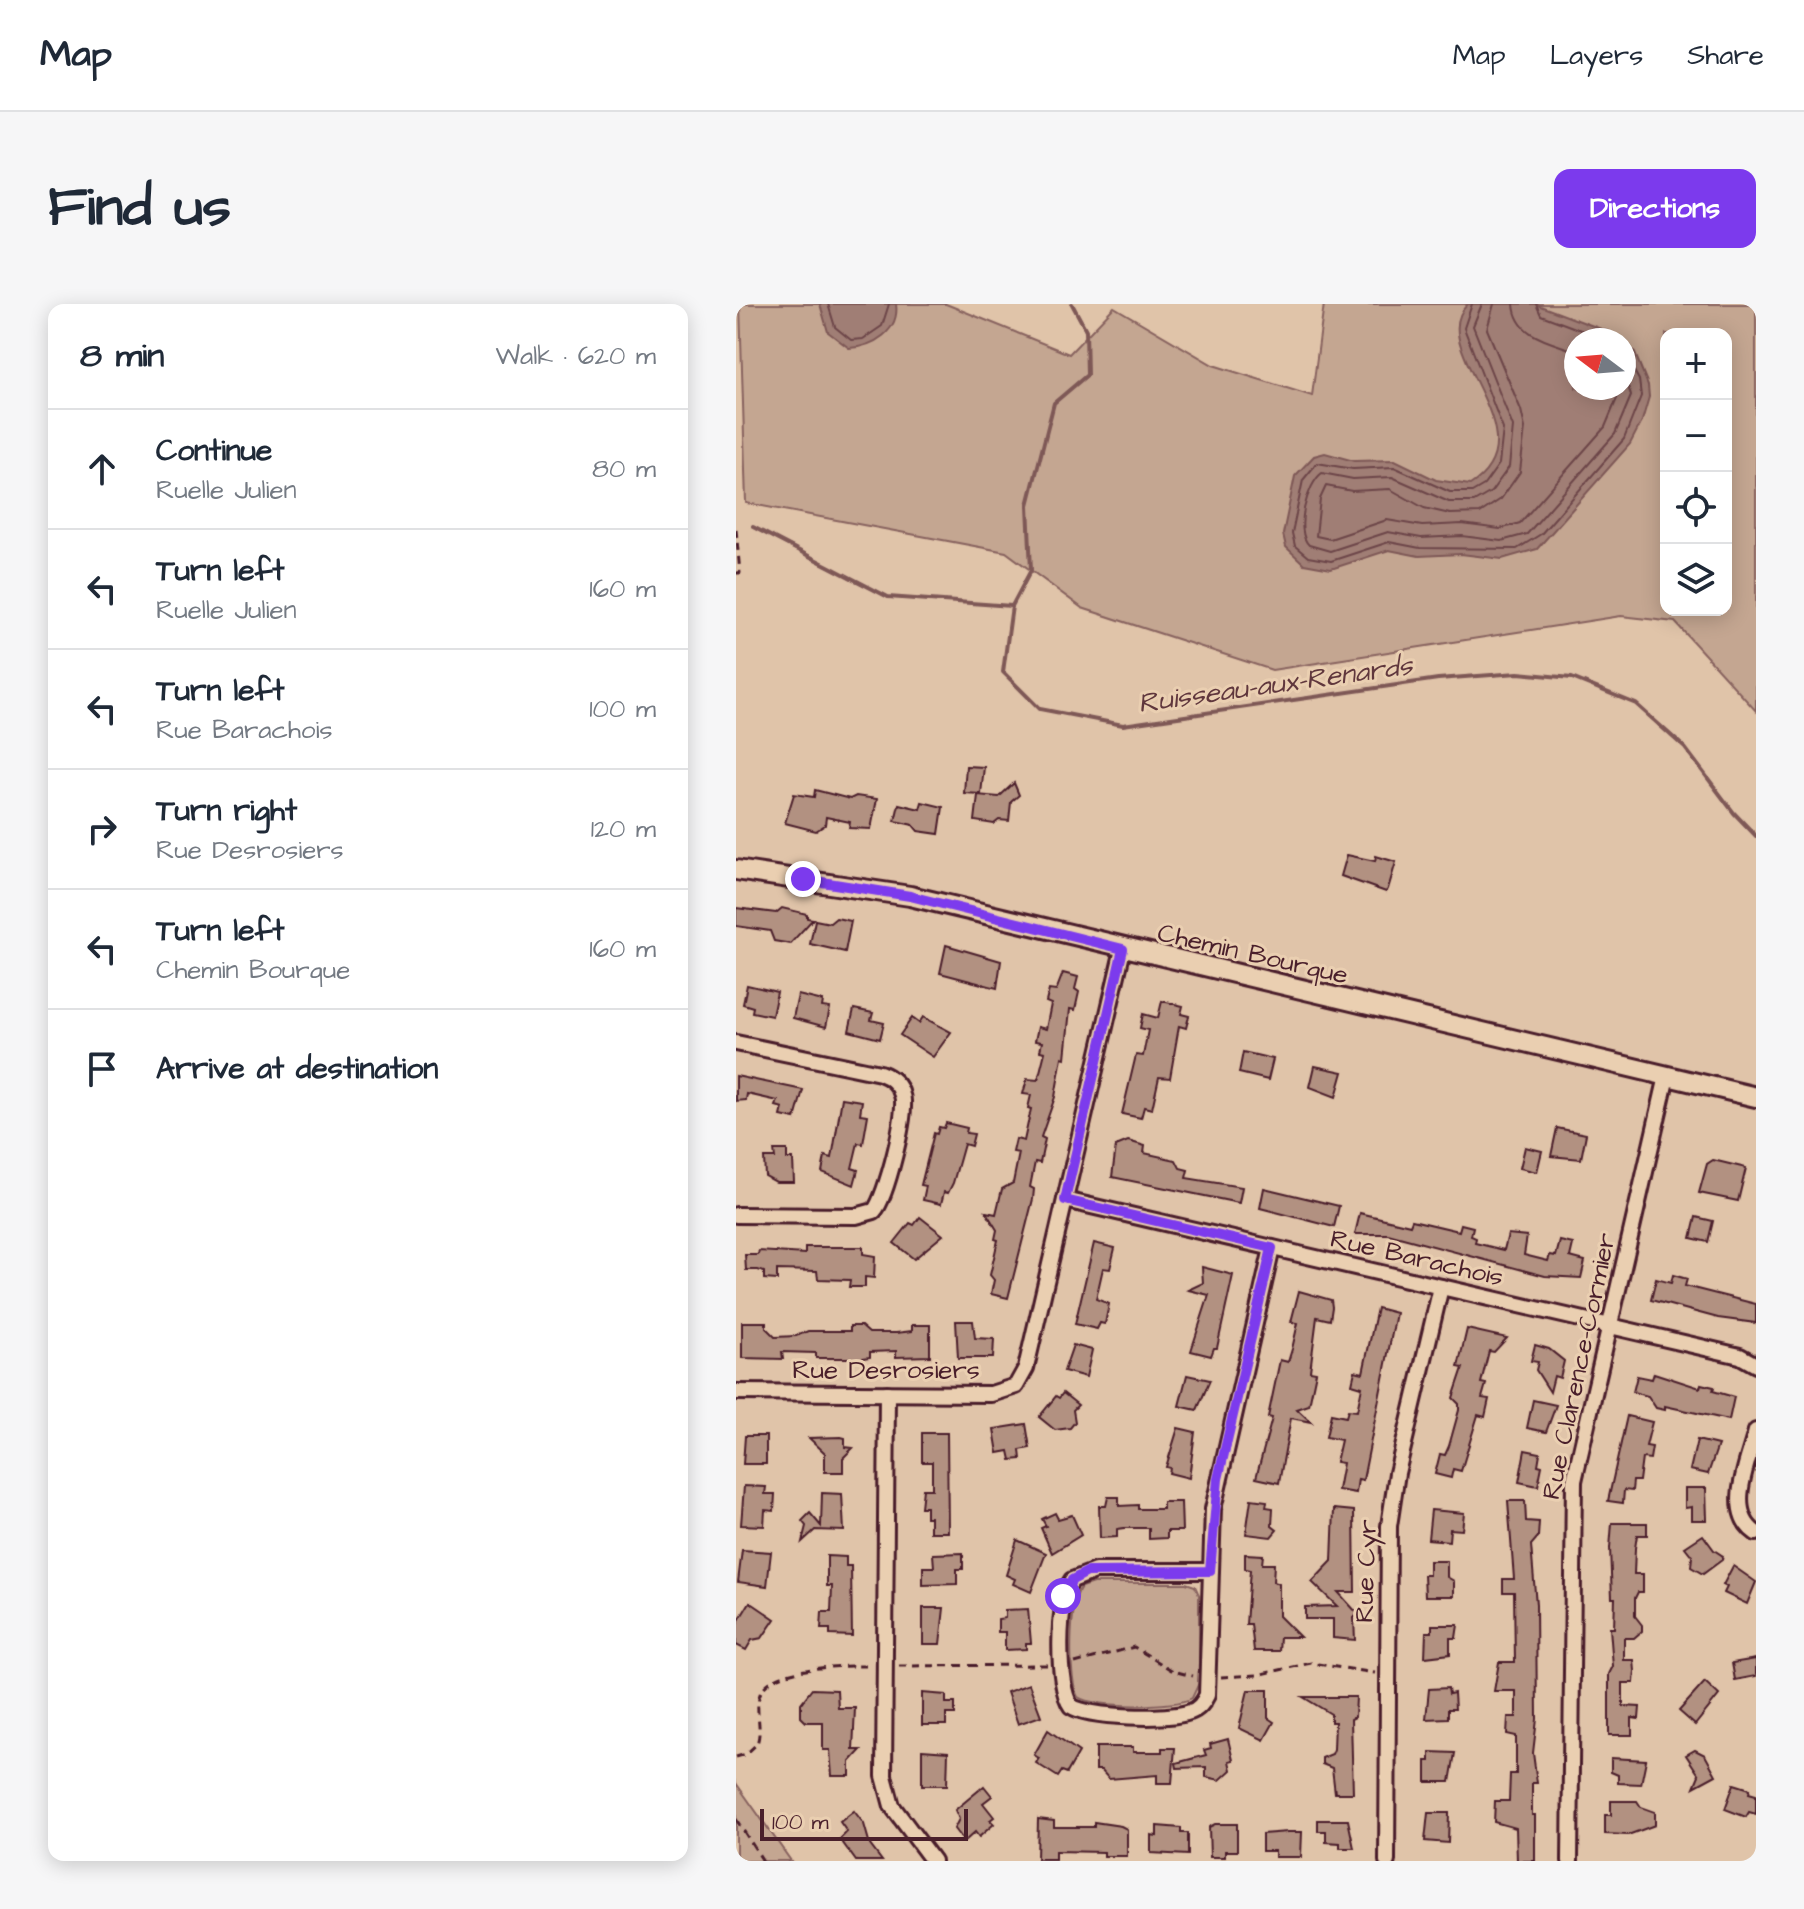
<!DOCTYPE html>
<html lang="en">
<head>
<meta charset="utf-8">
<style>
	body { margin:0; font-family:"Architects Daughter",sans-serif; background:#f6f6f7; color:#1f2937 }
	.controls { position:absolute; right:24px; top:24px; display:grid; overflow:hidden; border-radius:16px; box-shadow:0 4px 20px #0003 }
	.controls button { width:72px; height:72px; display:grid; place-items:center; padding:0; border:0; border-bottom:2px solid #e0e1e3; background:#fff; color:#1f2937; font:40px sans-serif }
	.compass { position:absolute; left:828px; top:24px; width:72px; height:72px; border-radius:50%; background:#fff; box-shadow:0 4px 20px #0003; rotate:286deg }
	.scale { position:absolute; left:24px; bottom:20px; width:208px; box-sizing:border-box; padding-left:8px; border:4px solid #4a1f2b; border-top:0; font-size:22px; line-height:28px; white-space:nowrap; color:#4a1f2b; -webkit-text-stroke:6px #eacfb1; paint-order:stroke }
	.stop { position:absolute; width:24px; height:24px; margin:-18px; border:6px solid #7c3aed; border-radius:50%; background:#fff }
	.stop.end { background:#7c3aed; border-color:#fff; box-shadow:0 2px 8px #0008 }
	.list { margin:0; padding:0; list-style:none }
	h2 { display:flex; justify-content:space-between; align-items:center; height:104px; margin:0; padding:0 32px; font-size:34px }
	h2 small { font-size:26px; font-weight:400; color:#747a83 }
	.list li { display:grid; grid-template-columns:52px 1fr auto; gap:24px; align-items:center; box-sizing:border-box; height:120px; padding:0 32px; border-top:2px solid #e0e1e3 }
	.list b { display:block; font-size:30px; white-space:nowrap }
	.list p { margin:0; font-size:26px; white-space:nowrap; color:#747a83 }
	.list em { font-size:26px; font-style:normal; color:#747a83 }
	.icon { flex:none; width:44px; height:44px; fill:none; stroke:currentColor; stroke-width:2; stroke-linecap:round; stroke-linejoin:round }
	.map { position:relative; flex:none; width:1020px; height:1557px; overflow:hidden; border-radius:16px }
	header { display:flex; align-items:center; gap:48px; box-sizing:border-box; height:112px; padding:0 40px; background:#fff; border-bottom:2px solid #e0e1e3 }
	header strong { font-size:38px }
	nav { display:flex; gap:44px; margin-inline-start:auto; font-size:28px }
	.intro { display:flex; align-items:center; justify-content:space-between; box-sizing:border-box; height:192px; padding:0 48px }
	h1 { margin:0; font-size:56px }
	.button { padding:20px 36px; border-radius:16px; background:#7c3aed; color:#fff; font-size:28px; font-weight:700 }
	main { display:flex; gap:48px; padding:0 48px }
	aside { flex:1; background:#fff; border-radius:16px; box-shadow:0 4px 20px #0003 }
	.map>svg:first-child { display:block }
</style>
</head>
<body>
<header>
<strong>Map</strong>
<nav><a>Map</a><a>Layers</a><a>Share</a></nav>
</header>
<div class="intro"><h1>Find us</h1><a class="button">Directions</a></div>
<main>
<aside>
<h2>8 min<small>Walk · 620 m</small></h2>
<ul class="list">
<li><svg class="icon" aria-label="ahead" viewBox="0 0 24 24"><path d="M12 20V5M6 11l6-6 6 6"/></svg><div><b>Continue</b><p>Ruelle Julien</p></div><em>80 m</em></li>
<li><svg class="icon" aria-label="left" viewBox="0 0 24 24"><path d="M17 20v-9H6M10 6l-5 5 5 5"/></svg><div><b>Turn left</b><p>Ruelle Julien</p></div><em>160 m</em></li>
<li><svg class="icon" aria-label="left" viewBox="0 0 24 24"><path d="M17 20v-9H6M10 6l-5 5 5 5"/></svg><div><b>Turn left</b><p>Rue Barachois</p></div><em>100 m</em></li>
<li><svg class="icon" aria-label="right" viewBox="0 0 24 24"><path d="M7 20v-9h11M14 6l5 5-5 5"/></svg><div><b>Turn right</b><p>Rue Desrosiers</p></div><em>120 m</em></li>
<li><svg class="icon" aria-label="left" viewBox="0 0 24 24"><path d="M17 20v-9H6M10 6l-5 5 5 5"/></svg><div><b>Turn left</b><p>Chemin Bourque</p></div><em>160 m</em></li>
<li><svg class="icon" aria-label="arrive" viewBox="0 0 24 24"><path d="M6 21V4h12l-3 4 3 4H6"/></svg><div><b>Arrive at destination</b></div></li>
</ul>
</aside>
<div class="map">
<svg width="1020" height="1557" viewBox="0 0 1020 1557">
	<rect width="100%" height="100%" fill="#e0c4a9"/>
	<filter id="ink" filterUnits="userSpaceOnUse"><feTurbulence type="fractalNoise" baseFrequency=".0125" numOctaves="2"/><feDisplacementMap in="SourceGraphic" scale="16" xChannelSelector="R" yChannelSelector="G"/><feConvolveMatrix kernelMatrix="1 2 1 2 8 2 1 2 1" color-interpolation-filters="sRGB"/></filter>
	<g filter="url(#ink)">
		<!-- green -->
		<g fill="#c4a691" stroke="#87625e" stroke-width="2" fill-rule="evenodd">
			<path d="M4 0H210L333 50 378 3 477 61 576 92 588 0H1020V407L939 318 885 312 536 366 346 304 270 248 10 199ZM930 30H990V306H930ZM840 36H888V84H840Z"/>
			<path d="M357 1279H450L459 1282 463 1291V1379L456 1394C440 1404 358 1404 342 1393 332 1377 333 1298 345 1283Z"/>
			<path d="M0 1479 55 1557H0Z"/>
		</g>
		<!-- water -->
		<g fill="#a07e74" stroke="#7e5857" stroke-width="2">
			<path d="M84 0H160C164 27 137 43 113 44L92 28Z"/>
			<path d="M732 0H799L873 28 885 36H840V84H888V38L890 40 898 47 912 81 913 93 906 117 894 140 801 245 766 255 725 250 683 252 653 246 595 265 568 260 550 243 547 230 559 172 578 152 589 149 618 157 659 156 700 176 734 181C812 131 686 42 732 0Z"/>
		</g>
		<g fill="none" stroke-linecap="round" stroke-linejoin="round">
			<!-- shore -->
			<g stroke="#6c4548" stroke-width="2">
				<path d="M92 0 99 23 115 36 127 35 146 22 153 0"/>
				<path d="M736 0 728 24 767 125 763 160 748 181 736 188H714L658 163 617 165 581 159 567 176 556 229 559 242 572 253 595 257 653 238 684 244 781 245 805 230 888 135 905 92 903 76 888 49"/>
				<path d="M746 0 737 22 777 123 773 163 755 188 738 198H713L656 173 617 175 586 169C571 180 558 227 573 241L594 247 652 228 685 234 726 232 765 237 791 230 879 130 895 92 888 68"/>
				<path d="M758 0 751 25 785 106 789 124 784 168 765 195 744 209 714 210 688 204 654 185 616 187 590 182 584 195 580 232 594 235 651 216 686 222 726 220 764 225 784 219 869 123 882 92V84"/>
				<path d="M778 0C780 33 815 38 840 47"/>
				<path d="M800 0 805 11 871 36"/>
			</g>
			<!-- stream -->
			<g stroke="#7e5857" stroke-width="4">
				<path d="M336 0 350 26 351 71 318 99 292 201 295 266 276 302 267 368 304 405 387 421 702 375 782 369 836 374 900 400 949 444 998 509 1020 532"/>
				<path d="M17 223 152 293 276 302"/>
			</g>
		</g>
		<!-- building -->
		<g fill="#b29181" stroke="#4a1f2b" stroke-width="2">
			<path d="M230 462 248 463 245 490 228 489Z"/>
			<path d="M278 479 283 491 275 498 273 517 263 516 258 520 239 517 242 491 263 493Z"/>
			<path d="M79 486 114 495 120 492 141 495 135 525 113 524 114 518 90 513 89 521 80 527 49 519 58 490 78 493Z"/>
			<path d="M186 498 207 503 203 530 182 527 177 521 159 517 163 500 184 505Z"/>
			<path d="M611 551 639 557 640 552 660 558 652 585 650 588 605 572Z"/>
			<path d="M0 604 40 609 46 604 71 610V614L77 615 54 640 50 639 38 637 34 627 0 622Z"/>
			<path d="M100 614 115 617 109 648 74 640 79 616 94 619Z"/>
			<path d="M210 641 265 657 261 684 204 669Z"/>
			<path d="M327 669 342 673 339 685 343 688 339 706 334 705 329 754 326 753 319 793 305 833 309 835 304 859 299 858 294 883 298 885 297 895 272 994 255 990 258 976 254 971 262 936 259 935 261 926 250 908 260 910 266 885 277 879 283 849 277 848 280 835 288 837 295 805 292 804 295 791 287 790 290 779 291 775 302 776 309 748 304 747 306 738 299 737 302 723 310 725 315 700 310 698 313 686 320 687Z"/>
			<path d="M11 681 41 688 36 712 16 708 17 703 7 700Z"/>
			<path d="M62 691 87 697 86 703 94 704 90 723 57 714Z"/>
			<path d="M426 697 447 702 445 710 453 712 450 724 443 722 434 774 423 773 416 805 408 803 405 814 386 810 400 751 407 752 412 726 404 724 407 710 422 714Z"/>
			<path d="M118 705 137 709 135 716 148 719 144 735 113 727Z"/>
			<path d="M187 713 215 728 197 753 164 731 176 714 183 719Z"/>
			<path d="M507 748 537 755 532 776 503 769Z"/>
			<path d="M579 762 607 768 600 793 574 783Z"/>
			<path d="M0 772 67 786 59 815 45 812 47 804 40 802 42 797 11 790 10 796 0 797Z"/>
			<path d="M106 794 126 797 124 810 132 811 127 840 122 839 116 864 122 866 118 881 86 868 89 852 96 854Z"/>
			<path d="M210 819 231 824 230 829 238 830 235 842 228 840 217 879 212 889 208 888 205 900 187 896 190 882 185 881 198 829 201 830 203 823 208 824Z"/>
			<path d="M821 824 850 830 845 855 815 852Z"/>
			<path d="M392 837 409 842 408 849 440 856 444 864 452 866 450 874 506 883 503 899 376 873 380 842Z"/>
			<path d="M789 843 806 847 801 868 784 864Z"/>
			<path d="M38 846H51V855H57L58 878H40L29 872 28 854H39Z"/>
			<path d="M977 856 1010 864 1002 897 963 889 971 860Z"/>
			<path d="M528 884 603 902 598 923 524 904Z"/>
			<path d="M624 909 674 921 676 916 723 927 725 920 737 923 735 932 740 934 739 939 768 946 772 930 791 932 788 951 812 957 814 951 820 952 824 937 837 940 834 953 849 957 845 974 809 972 652 930H619Z"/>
			<path d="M184 913 207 931 178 955 158 939 174 919 178 921Z"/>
			<path d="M960 913 977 917 972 938 955 934Z"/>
			<path d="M358 939 379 944 374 965 367 964 360 995 373 1000 369 1020 364 1019 361 1025 339 1020Z"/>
			<path d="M69 943H127V950L139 952 138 974 129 973V983H113L114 976 82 975 81 967 41 966V976L28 975V968L22 966H10L9 951H22L23 947 69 950Z"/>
			<path d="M466 963 497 971 481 1044H478L475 1052 455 1047 473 991 452 986 467 979Z"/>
			<path d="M937 971 951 975 949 982 1020 1000V1019L982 1014 915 996 920 975 935 979Z"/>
			<path d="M563 987 595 996 596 1003 594 1016 581 1013 574 1067 580 1068 573 1101 561 1105 575 1118 555 1114 543 1179 520 1174 536 1114 532 1113 544 1056 552 1058 556 1045 562 1019 555 1018Z"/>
			<path d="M641 1004 660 1009 627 1176 622 1175 620 1189 602 1186 607 1159 600 1158 605 1136 590 1133 595 1110 610 1113 612 1106 621 1107 626 1083 616 1080 619 1067 627 1069Z"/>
			<path d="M220 1017H237L239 1034 258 1035 257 1054H222Z"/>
			<path d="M6 1018H30V1024L39 1033 60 1032 72 1027H114V1022H125L133 1029H160L176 1027V1021H194V1052L160 1053V1047L134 1048V1053L127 1054H80V1049L46 1048 47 1055 6 1054Z"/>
			<path d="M731 1025 771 1034 758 1048 753 1047 745 1079 750 1080 746 1094 753 1095 749 1113 742 1111 725 1167 717 1165 715 1174 699 1170 704 1150 709 1151 713 1142 723 1106V1100L717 1094 727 1064 722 1063Z"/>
			<path d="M337 1041 356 1046 350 1073 328 1067Z"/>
			<path d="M799 1041 813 1045 828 1057 824 1074 818 1072 814 1088 800 1066 802 1058 795 1057Z"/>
			<path d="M918 1069 964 1084 965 1080 978 1083 977 1087 998 1093 993 1116 929 1102V1106L920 1104 912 1092 897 1088 901 1072 916 1075Z"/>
			<path d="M451 1071 474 1076 461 1106 443 1102Z"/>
			<path d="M327 1089 342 1101 337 1106 339 1118 334 1124 319 1126 303 1113 320 1092 323 1094Z"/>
			<path d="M797 1096 820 1101 810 1128 791 1124Z"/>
			<path d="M891 1112 916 1118 910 1142 916 1143 914 1155 906 1154 903 1177H897L896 1187 888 1186 887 1199 872 1197Z"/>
			<path d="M290 1120 294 1144 284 1146 285 1155 275 1156 273 1147 262 1149 258 1125Z"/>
			<path d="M442 1124 459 1128 453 1174 433 1169 434 1164 430 1163Z"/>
			<path d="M186 1129H211L212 1228H194V1213H190V1203H185L187 1185H196V1158H186Z"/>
			<path d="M9 1132H30V1160H7Z"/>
			<path d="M105 1133 109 1134V1143L117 1144 107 1154V1168H89V1149L73 1134Z"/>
			<path d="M961 1136 982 1141 972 1170 954 1166Z"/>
			<path d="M789 1146 804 1149 802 1161 806 1162 802 1182 783 1178Z"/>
			<path d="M8 1182 30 1183 29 1190H39L38 1207 29 1206 28 1222 5 1221Z"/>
			<path d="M949 1184H970L971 1216H956V1203L949 1204Z"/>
			<path d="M86 1189 106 1190 108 1227 79 1226 66 1238 70 1222 66 1217 74 1209 85 1222Z"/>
			<path d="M372 1193H383V1202L402 1201V1205H427V1198H445L446 1227H431V1234L413 1235V1224H388L381 1225V1233L364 1234 363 1202H370Z"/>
			<path d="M515 1195 531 1197 530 1203 537 1204 536 1222 541 1226 535 1233 510 1230Z"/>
			<path d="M772 1197H789L790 1217 803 1218 802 1233 795 1241 800 1301 801 1415 797 1449 801 1479H796V1511H799V1557H781L780 1524 758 1518 759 1497H773L774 1470H780V1432L771 1430 772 1413H780V1387H758L763 1358H779L778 1288H767V1275H778Z"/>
			<path d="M598 1205 618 1207 619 1288H602L622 1310 618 1314 619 1336 597 1334V1315H569V1303L601 1302 576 1278 596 1257Z"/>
			<path d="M695 1206 728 1209 726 1226 714 1225 713 1237 692 1235Z"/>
			<path d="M319 1209 322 1215 336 1211 345 1231 316 1249 305 1224 310 1222 306 1215Z"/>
			<path d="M876 1219H911V1231H901L899 1244 898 1270H907V1288H902L899 1294V1312L906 1321V1327L898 1334H888V1356H898L899 1367 898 1379H887V1402L904 1403 903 1415 896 1414V1431H873V1370L877 1362 874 1324H878L879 1294H876L874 1244Z"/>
			<path d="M967 1231 978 1246 987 1252 986 1256 967 1270 955 1263 956 1252 949 1243Z"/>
			<path d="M281 1236 310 1249 295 1288 277 1280 279 1275 270 1271Z"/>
			<path d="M6 1246 35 1248 31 1282 2 1278Z"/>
			<path d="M227 1249V1265H221V1280L187 1281V1263H198L197 1250Z"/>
			<path d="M509 1250 527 1251 526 1260H538L537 1278 543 1280V1312L564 1333H544L543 1347H518L515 1320H510L514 1266 509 1265Z"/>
			<path d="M91 1252 110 1253V1262H115L116 1332 94 1331V1325H85L86 1308H95L96 1282H91Z"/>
			<path d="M693 1257H711V1273L718 1277V1292H689L688 1271H693Z"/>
			<path d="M997 1262 1020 1278 1011 1300 988 1289 991 1283 987 1281Z"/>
			<path d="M14 1298 39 1315 26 1334 16 1336 10 1346 0 1341V1321Z"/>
			<path d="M187 1304H208L204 1340H187Z"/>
			<path d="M292 1305 295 1339H290V1345L269 1346V1328H262V1315L269 1314V1306Z"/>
			<path d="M696 1321H722L720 1334H714V1350L689 1353 690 1328H696Z"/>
			<path d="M1020 1355V1372L999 1376 996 1359Z"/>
			<path d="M969 1378 983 1391 959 1421 943 1407Z"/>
			<path d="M293 1380 305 1412 282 1420 271 1388Z"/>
			<path d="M712 1384 713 1390 718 1389 719 1405H712V1414L690 1415 693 1385Z"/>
			<path d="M76 1385 101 1386 102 1404H119L117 1446H125L114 1458V1472H96L94 1446H87V1418H70L65 1413V1399Z"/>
			<path d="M512 1386H532V1414L538 1418 528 1436 503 1424Z"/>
			<path d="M186 1389 210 1391V1399H219V1410H210V1421H186Z"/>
			<path d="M567 1393H620L619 1413 615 1415 617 1489H599L596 1464 586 1460V1454L596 1450 598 1445 599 1418H595V1410Z"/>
			<path d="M312 1426 343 1448 331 1469 326 1467 322 1473 300 1459 303 1454 298 1451Z"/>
			<path d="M492 1435 497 1456 493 1457 495 1466 484 1476 470 1473V1463L441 1464 440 1459 470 1451 468 1446 475 1444 474 1440Z"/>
			<path d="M360 1443H397V1448H426V1444H439L436 1479H421V1471L373 1475 365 1466H360Z"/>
			<path d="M186 1446 212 1448 211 1481H186Z"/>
			<path d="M959 1446 969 1451 980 1471 958 1483 963 1471 950 1451Z"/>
			<path d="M694 1448 719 1449 714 1478H690V1457H694Z"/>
			<path d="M875 1454 910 1456 905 1480 882 1479V1471L875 1468Z"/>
			<path d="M998 1480 1014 1485 1013 1489 1020 1491V1510L1013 1508 1010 1513 989 1505Z"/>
			<path d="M248 1482 256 1492 247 1499 258 1513 254 1516 258 1520 243 1533 239 1528 228 1538 218 1525 223 1515 219 1506Z"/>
			<path d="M875 1497H901L905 1503 919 1508V1521L892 1531 869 1530V1511H875Z"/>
			<path d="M118 1507 128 1520 134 1541 146 1557H120L104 1535 111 1528 104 1518Z"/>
			<path d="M692 1509H713L712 1539 689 1537Z"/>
			<path d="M302 1515 318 1517V1523H358V1518L385 1522 391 1525V1552H368V1548L319 1547V1555H301Z"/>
			<path d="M582 1516H612L618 1544H604V1539L590 1538V1527H582Z"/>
			<path d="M479 1520H501V1547H489V1553H474L473 1523Z"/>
			<path d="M421 1522 445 1524V1529H452V1551L415 1549V1531L421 1532Z"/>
			<path d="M552 1528H566L565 1553H539V1547H526V1530Z"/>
		</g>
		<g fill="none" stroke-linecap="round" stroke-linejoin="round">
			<defs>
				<g id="minor">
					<path d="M0 739 144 769C155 773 163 779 166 791 172 808 150 894 138 907L120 912 0 911"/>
					<path d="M329 896 1004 1052 1020 1061"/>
					<path d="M0 1088 255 1090 280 1082 290 1064 387 645"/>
					<path d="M151 1089 148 1472 156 1502 197 1557"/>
					<path d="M1020 1127C1013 1157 988 1207 1020 1229"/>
					<path d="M474 1267H359L336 1276C321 1295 320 1382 335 1402 353 1414 433 1416 454 1408 463 1405 467 1399 471 1391L477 1205 536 944"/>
					<path d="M651 1557 653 1222 661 1169 705 983"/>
					<path d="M834 1557 838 1177 931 772"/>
				</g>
				<path id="tertiary" d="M0 566 174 592 1020 793"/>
			</defs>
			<!-- minor casing -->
			<use href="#minor" stroke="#4a1f2b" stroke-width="20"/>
			<!-- tertiary casing -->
			<use href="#tertiary" stroke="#4a1f2b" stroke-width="24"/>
			<!-- path -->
			<g stroke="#4a1f2b" stroke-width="3" stroke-dasharray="8 6" stroke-linecap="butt">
				<path d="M0 225 4 269H0"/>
				<path d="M339 1359 398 1343 437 1367 457 1372"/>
				<path d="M163 1362 312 1361"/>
				<path d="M485 1373 521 1371 575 1359 639 1369"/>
				<path d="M0 1453 10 1450 21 1440C27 1423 18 1406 24 1390 35 1361 110 1362 136 1362"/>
				<path d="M0 1515 27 1557"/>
			</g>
			<!-- minor -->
			<use href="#minor" stroke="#eacfb1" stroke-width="14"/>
			<!-- tertiary -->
			<use href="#tertiary" stroke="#eacfb1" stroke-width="18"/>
		</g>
	</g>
	<g fill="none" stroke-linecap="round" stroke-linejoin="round" filter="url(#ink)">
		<!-- route -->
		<path stroke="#7c3aed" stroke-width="10" d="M67 575 174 592 387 645 329 896 536 944 482 1175 474 1267 351 1268 336 1276 327 1292"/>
	</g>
	<g text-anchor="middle" stroke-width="6" stroke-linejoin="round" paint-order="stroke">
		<!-- street labels -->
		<g font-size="26" fill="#4a1f2b" stroke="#eacfb1">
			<text transform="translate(517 649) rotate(13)" y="9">Chemin Bourque</text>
			<text transform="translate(681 953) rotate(13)" y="9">Rue Barachois</text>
			<text transform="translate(842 1062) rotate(-78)" y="9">Rue Clarence-Cormier</text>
			<text x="150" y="1074">Rue Desrosiers</text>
			<text transform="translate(629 1267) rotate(-88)" y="9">Rue Cyr</text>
		</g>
		<!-- water labels -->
		<g font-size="28" font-style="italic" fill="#60373d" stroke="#eacfb1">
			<text transform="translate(539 379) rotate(-8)" y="10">Ruisseau-aux-Renards</text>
		</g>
	</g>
</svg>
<div class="controls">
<button>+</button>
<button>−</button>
<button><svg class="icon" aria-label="locate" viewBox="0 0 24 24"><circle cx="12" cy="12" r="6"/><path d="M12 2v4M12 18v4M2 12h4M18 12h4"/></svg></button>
<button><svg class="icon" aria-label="layers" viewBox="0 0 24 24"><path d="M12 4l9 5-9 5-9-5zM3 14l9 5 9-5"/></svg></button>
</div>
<svg class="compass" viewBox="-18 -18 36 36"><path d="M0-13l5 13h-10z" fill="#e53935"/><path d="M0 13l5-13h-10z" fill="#747a83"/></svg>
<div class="scale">100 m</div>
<div class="stop" style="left:327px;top:1292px"></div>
<div class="stop end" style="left:67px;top:575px"></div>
</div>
</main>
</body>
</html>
